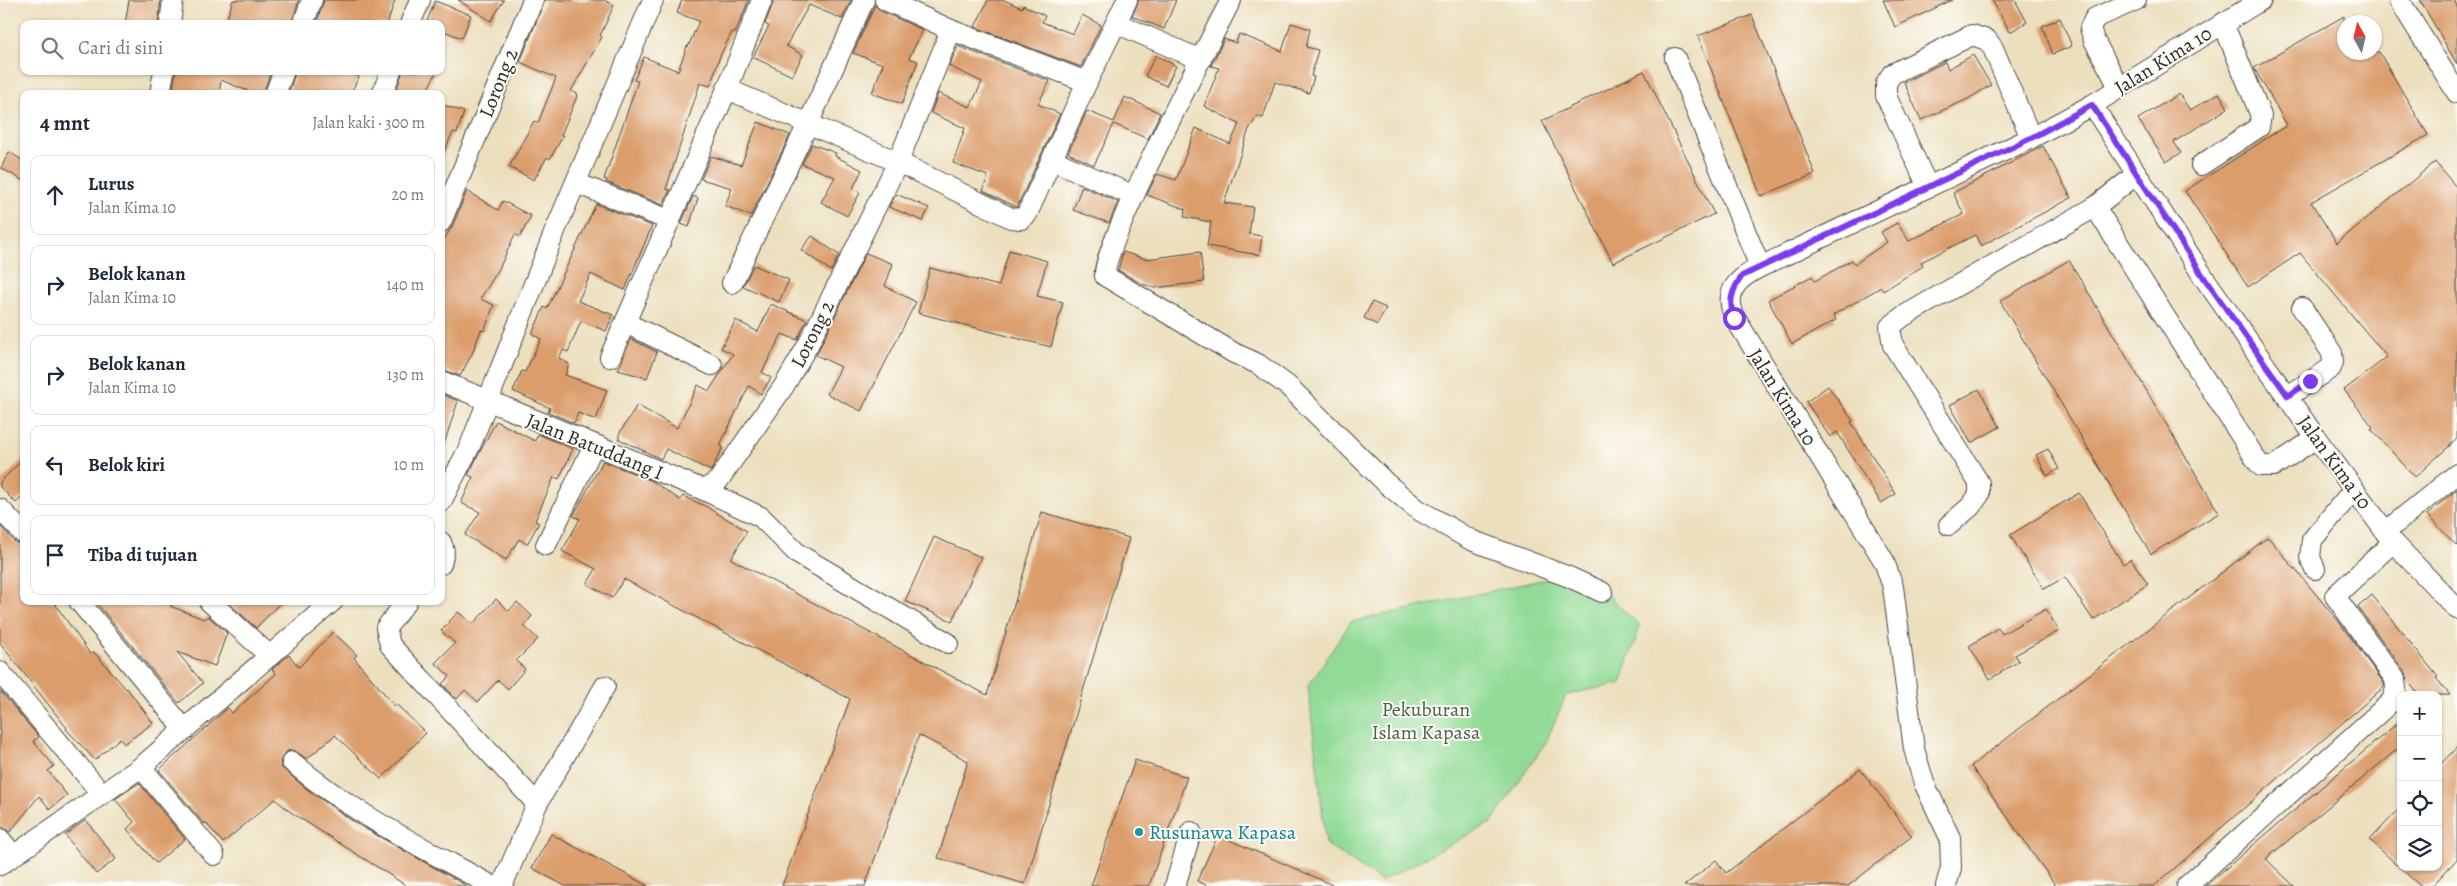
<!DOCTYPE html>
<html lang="id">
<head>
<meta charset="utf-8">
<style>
	body { margin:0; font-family:Alegreya,serif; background:#f6f6f7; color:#1f2937 }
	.controls { position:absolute; right:15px; bottom:15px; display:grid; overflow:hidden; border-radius:10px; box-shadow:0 1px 4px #0004 }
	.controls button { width:45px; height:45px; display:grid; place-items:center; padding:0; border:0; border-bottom:1px solid #e0e1e3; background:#fff; color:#1f2937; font:25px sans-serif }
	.compass { position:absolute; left:2337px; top:15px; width:45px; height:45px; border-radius:50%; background:#fff; box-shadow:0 1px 4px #0004; rotate:352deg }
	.stop { position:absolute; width:15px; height:15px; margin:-11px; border:4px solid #7c3aed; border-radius:50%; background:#fff }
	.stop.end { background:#7c3aed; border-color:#fff; box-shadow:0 1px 5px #0008 }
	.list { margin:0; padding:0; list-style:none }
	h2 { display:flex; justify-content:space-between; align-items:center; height:65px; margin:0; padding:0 20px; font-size:21px }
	h2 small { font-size:16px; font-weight:400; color:#747a83 }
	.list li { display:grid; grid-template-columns:32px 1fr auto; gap:15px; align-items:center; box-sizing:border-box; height:80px; margin:0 10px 10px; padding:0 10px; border:1px solid #e0e1e3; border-radius:10px }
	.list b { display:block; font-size:19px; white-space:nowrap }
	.list p { margin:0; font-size:16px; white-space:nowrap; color:#747a83 }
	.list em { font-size:16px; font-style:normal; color:#747a83 }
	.icon { flex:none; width:28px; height:28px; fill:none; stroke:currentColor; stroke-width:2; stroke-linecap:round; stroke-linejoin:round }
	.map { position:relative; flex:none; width:2457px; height:886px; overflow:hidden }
	.search { position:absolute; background:#fff; box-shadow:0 1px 4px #0004; left:20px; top:20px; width:425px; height:55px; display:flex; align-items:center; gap:12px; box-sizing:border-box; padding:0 18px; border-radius:10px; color:#747a83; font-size:19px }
	.panel { position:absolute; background:#fff; box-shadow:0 1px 4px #0004; left:20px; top:90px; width:425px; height:515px; border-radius:10px }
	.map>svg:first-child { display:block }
</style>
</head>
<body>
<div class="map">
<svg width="2457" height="886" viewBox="0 0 2457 886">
	<rect width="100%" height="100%" fill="#fdfcf7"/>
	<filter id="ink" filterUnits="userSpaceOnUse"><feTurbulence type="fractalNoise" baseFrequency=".02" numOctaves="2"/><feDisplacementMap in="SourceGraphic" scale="10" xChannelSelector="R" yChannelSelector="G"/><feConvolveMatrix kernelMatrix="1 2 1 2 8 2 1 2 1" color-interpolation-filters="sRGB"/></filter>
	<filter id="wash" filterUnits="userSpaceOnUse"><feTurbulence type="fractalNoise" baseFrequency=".0096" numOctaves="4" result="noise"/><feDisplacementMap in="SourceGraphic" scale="20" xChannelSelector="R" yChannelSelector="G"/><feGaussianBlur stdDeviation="1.12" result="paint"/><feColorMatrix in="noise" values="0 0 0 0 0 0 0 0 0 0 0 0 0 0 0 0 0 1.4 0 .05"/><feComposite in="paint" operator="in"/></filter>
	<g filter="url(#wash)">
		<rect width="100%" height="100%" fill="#ecdfbe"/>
		<!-- green -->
		<path fill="#91db96" stroke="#5e8360" d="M1582 571 1640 626 1621 683 1566 695 1547 740 1491 823 1381 881 1326 844 1308 686 1351 622Z"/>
		<g id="blocks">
			<!-- building -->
			<g fill="#db9d6c">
				<path d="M129 0H161L158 24H125Z"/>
				<path d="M233 0H299L291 24H229L231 19 227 18Z"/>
				<path d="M324 0H395L387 24H316Z"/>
				<path d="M458 0H504L491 21Z"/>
				<path d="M545 0H604L614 5 600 36 602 37 571 91 578 94 561 135 563 136 550 159 547 157 534 180 509 167 534 121 538 123 556 78 520 62Z"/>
				<path d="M682 0H749L735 33 732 32 720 56 710 86 700 83 666 189 670 190 663 205 606 182 607 180 604 179 638 81 634 80 644 57 678 71 687 46 688 47 699 21 677 13Z"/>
				<path d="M774 0H851L842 19 809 5 786 46 803 55 792 76 753 57 769 26 765 24Z"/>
				<path d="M988 0H1004L1022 8 1023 5 1045 16 1042 22 1073 34 1082 15 1101 25 1081 67 975 27Z"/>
				<path d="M1139 0H1176L1164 29 1132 16Z"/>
				<path d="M1883 0H1952L1895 27Z"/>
				<path d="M1992 0H2015L2027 22 2010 32Z"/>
				<path d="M2420 0H2454L2457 6V64Z"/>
				<path d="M435 1 471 15 462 38 441 30V24H426Z"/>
				<path d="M875 5 880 11 923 30 909 58 918 61 902 104 872 93 883 64 853 53Z"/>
				<path d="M1752 15 1815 174 1761 196 1698 36Z"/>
				<path d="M2344 16V52H2379L2428 135 2311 202 2337 243 2435 162 2457 188V439L2415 477 2371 429 2373 427 2344 390 2387 357 2300 253 2248 287 2185 191 2287 125 2254 68Z"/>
				<path d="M2060 18 2072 46 2053 54 2042 26Z"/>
				<path d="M1291 23 1310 29 1306 47 1318 50 1311 76 1314 77 1309 93 1275 82 1263 118 1258 116 1249 129 1224 203 1253 207 1249 234 1262 236 1259 255 1207 246 1211 222 1184 217 1185 209 1147 195 1157 174 1176 180 1196 128 1230 144 1239 124 1204 106 1219 68 1211 66 1224 39 1236 43 1239 34 1282 51Z"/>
				<path d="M958 46 1050 81 1038 104 1060 114 1017 207 983 191 988 176 953 163 965 128 931 113 938 93 970 107 982 82 949 66Z"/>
				<path d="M1156 55 1176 66 1166 86 1145 76Z"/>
				<path d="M1973 55 1991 85 1968 99 1921 120 1904 82 1945 62 1948 69Z"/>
				<path d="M176 71H271L263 94H255L221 80 219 94H172Z"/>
				<path d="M296 71H348L359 77 350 94H288Z"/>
				<path d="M403 71H437L425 94H395Z"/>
				<path d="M1644 71 1714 214 1613 263 1542 121Z"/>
				<path d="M2219 93 2228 108 2174 142 2181 153 2166 162 2138 119 2179 94 2190 110Z"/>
				<path d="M1125 97 1160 113 1148 139 1114 124 1094 165 1068 153 1087 111 1114 122Z"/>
				<path d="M441 104 464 112 457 133 453 132 441 159Z"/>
				<path d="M758 122 790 135 751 216 725 206 732 188 701 179 711 156 741 165Z"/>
				<path d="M812 144 836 153 835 156 862 170 853 188 860 193 847 216 821 202 835 177 802 164Z"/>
				<path d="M2043 146 2071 198 1981 246 1975 235 1921 262 1923 266 1883 291 1881 287 1833 315 1836 320 1792 344 1768 300 1812 276 1815 281 1852 260 1855 264 1887 242 1881 232 1897 223 1909 241 1964 214 1953 193Z"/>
				<path d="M9 152 24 161V181L1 168Z"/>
				<path d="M1082 186 1118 202 1109 223 1073 210Z"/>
				<path d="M467 191 498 210 503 201 531 216 520 237 515 234 499 269 480 299 494 305 484 331 481 330 472 354 460 376 441 369V244L452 227Z"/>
				<path d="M896 194 929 208 923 221 889 207Z"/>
				<path d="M693 196 698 198 689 227 681 224Z"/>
				<path d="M596 204 652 226 625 290 591 274 578 301 613 315 606 331 581 321 568 352 563 350 559 358 569 364 565 375 607 390 596 420 578 413 574 423 548 412 550 408 513 391 522 371 525 372 541 339 532 334 544 307 547 309Z"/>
				<path d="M812 236 839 255 831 271 801 250Z"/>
				<path d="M1009 250 1047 261 1037 296 1063 302 1051 347 918 313 930 268 999 286Z"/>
				<path d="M1123 252 1146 259 1200 252 1204 282 1155 288 1142 284 1118 270Z"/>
				<path d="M866 253 893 264 885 286 916 302 861 411 827 394 841 367 816 355Z"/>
				<path d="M2069 260 2219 513 2151 554 2000 301Z"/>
				<path d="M754 265 789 280 779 302 743 286Z"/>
				<path d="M1372 302 1386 308 1377 325 1364 318Z"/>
				<path d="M771 304 807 320 797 340 782 334 762 372 771 378 761 394 749 386 720 445 723 447 711 471 666 449 661 459 619 439V434L637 405 677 428 698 385 709 391 733 354 721 348 736 320 758 332Z"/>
				<path d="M631 339 657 352 647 378 618 370Z"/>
				<path d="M1828 386 1853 421 1851 422 1896 494 1881 503 1837 432 1830 437 1806 402Z"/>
				<path d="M1979 389 2000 427 1971 443 1950 405Z"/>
				<path d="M441 394 458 401 444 444 441 443Z"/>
				<path d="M496 421 535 441 538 434 573 449 559 479 554 477 535 521 539 523 527 544 519 539 506 560 465 535 480 512 461 503 473 477 468 475Z"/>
				<path d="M2048 449 2059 469 2047 476 2036 455Z"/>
				<path d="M24 458V495L16 503 0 487V482Z"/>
				<path d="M603 461 652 481 680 500 683 496 705 506 747 531 731 559 987 695 1042 512 1129 538 1025 884 938 858 968 761 919 735 865 886H782L850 699 624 579 612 598 587 584 596 569 562 551 580 519 573 516Z"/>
				<path d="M2457 489V546L2427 515Z"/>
				<path d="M2079 493 2123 564 2131 559 2148 584 2093 620 2065 577 2044 589 2010 535Z"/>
				<path d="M0 526 15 542 24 547V601H53L90 654 94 652 126 689 127 688 153 723 124 744 120 738 95 760 66 729 67 728 0 643Z"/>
				<path d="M934 537 981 557 952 621 905 601Z"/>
				<path d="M2268 537 2339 622 2384 683V687L2154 886H2056L1971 766Z"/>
				<path d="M2372 595 2438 677 2436 678 2450 695H2419L2407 680 2405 672 2358 607Z"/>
				<path d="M496 599 509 611 517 602 532 616 524 626 538 639 516 661 525 669 508 689 498 680 478 702 465 690 457 699 442 684 450 676 435 663 455 643 441 631 458 612 473 624Z"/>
				<path d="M95 601H175L170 606 204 619 208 616 227 633 215 666 177 652 203 683 179 703Z"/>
				<path d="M227 601H282L256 628Z"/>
				<path d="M2046 609 2059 631 2015 655 2019 661 1990 679 1969 646 1998 628 2002 634Z"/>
				<path d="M333 632 357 655 354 658 395 706 397 705 426 733 381 779 335 735 307 759 294 750 287 751 280 760 281 767 308 790 357 824 467 886H407L292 813 275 799 223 843 205 822 204 824 159 770 228 708 232 713 276 674 272 669 289 655 299 667Z"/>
				<path d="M0 691 39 737 33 741 54 766 48 771 67 795 50 809 39 796 10 832 0 825Z"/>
				<path d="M2401 720V746L2266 859 2294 886H2205Z"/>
				<path d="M2457 747V859L2432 886H2420L2370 840 2401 807V867H2438V767Z"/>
				<path d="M1135 760 1187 777 1149 886H1091Z"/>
				<path d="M1860 769 1912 836 1848 886H1684L1716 860 1726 873Z"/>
				<path d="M139 783 185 839 156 863 127 829 134 822 115 799Z"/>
				<path d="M86 820 116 859 96 874 65 835Z"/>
				<path d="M551 834 648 886H565L532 868Z"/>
				<path d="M1218 835 1335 886H1208L1197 881Z"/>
			</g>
		</g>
	</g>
	<g filter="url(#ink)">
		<use href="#blocks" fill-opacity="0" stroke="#484641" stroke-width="1"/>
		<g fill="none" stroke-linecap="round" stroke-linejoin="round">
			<defs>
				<g id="minor">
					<path d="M885 0 951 30 1087 82 1127 0"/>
					<path d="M1231 0C1213 35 1098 255 1105 276L1234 353 1258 364 1288 386 1387 484 1417 509 1471 540 1569 577 1602 592"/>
					<path d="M2399 0 2457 93"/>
					<path d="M1116 23 1201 60"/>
					<path d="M170 24 173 0"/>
					<path d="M303 24 312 0"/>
					<path d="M410 24 420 0"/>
					<path d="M1675 58 1760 267"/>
					<path d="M2119 87 2094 40 2090 28 2095 18 2136 0"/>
					<path d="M727 89 898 162 951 30"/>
					<path d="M160 94 164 71"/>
					<path d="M275 94 284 71"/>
					<path d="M382 94 391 71"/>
					<path d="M2092 105 2205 279 2316 438 2393 542 2457 609"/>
					<path d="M1053 160 1134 196"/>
					<path d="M2201 165 2259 127 2261 116 2223 23"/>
					<path d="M2137 174 2095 207 2257 461 2261 466H2274L2316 438"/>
					<path d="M576 183 669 220"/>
					<path d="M1928 187 1886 96V83L1892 74 1972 35 1987 40 1993 48 2031 138"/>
					<path d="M441 222 533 0"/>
					<path d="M732 283 808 124 864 0"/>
					<path d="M626 323 712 365"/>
					<path d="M610 357 727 89 762 0"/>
					<path d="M441 381 704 490 761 517 798 554 948 643"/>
					<path d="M2288 396 2331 368 2333 362 2332 353 2302 308"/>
					<path d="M704 490 718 481 784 386 808 345 898 162 1011 218 1021 219 1027 214 1087 82"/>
					<path d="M441 502 470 446 555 231 653 0"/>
					<path d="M0 509 24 534"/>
					<path d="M1949 525 1970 507 1979 495V483L1893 345 1890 327 1902 317 2095 207"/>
					<path d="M2385 532 2457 474"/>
					<path d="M441 542 444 551 441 564"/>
					<path d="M546 545 594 445"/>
					<path d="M2315 569 2310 557 2312 540 2354 489"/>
					<path d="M79 601 185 730"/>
					<path d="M209 601 270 656"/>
					<path d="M407 601 386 628 390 645 537 804 605 686"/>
					<path d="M0 672 101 793"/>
					<path d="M292 762C351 813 424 848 492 886"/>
					<path d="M141 767 214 855"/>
					<path d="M0 839 13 855"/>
					<path d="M0 865 141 767 333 601"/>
					<path d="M502 886 537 804"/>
					<path d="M1175 886 1191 832"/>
					<path d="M1946 886 1951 868 1950 838 1924 783 1914 749 1893 587 1884 561 1735 318C1723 291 1737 279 1760 267L2031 138 2092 105 2261 0"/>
					<path d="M2187 886 2392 701 2396 689 2395 679 2335 596 2393 542"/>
				</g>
			</defs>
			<!-- minor casing -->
			<use href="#minor" stroke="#484641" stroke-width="22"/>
			<!-- minor -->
			<use href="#minor" stroke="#fff" stroke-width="20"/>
		</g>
	</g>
	<g fill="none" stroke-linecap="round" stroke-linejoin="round" filter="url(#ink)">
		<!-- route -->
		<path stroke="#7c3aed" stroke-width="6" d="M1734 318C1728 302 1732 290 1742 276L2031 138 2092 105 2205 279 2288 396 2310 381"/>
	</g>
	<!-- markers -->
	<circle fill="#0f9aa8" stroke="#fdfcf7" stroke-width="2" cx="1139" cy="832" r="5"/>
	<g text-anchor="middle" stroke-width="4" stroke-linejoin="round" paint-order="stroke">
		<!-- street labels -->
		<g font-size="20" fill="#2b2b2b" stroke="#fdfcf7">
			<text transform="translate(2163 60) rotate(-32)" y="7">Jalan Kima 10</text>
			<text transform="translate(498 83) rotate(-68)" y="7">Lorong 2</text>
			<text transform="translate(812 334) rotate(-63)" y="7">Lorong 2</text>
			<text transform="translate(1783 397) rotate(58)" y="7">Jalan Kima 10</text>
			<text transform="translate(595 446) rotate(22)" y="7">Jalan Batuddang I</text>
			<text transform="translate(2335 462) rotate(54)" y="7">Jalan Kima 10</text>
		</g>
		<!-- park labels -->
		<g font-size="20" fill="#4a604b" stroke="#fdfcf7">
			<text x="1426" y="716">Pekuburan<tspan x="1426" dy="23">Islam Kapasa</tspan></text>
		</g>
		<!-- culture labels -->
		<g font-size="20" fill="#0d838f" stroke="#fdfcf7" text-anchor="start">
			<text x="1149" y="839">Rusunawa Kapasa</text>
		</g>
	</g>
</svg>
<div class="controls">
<button>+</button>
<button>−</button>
<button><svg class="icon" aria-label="locate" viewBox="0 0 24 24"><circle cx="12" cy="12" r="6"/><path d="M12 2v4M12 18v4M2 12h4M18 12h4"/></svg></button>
<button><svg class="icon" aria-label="layers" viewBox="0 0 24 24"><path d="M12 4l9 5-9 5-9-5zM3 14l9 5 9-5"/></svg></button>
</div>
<svg class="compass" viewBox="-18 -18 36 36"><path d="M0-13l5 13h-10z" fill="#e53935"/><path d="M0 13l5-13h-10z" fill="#747a83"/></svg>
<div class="stop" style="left:1734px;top:318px"></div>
<div class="stop end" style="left:2310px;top:381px"></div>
<div class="search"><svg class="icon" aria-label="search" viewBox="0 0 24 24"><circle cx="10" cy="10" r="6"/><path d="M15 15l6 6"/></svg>Cari di sini</div>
<section class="panel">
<h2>4 mnt<small>Jalan kaki · 300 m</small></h2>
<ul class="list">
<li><svg class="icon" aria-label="ahead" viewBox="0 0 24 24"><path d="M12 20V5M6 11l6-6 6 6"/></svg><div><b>Lurus</b><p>Jalan Kima 10</p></div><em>20 m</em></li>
<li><svg class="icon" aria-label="right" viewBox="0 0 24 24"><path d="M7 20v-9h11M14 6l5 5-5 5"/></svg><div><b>Belok kanan</b><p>Jalan Kima 10</p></div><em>140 m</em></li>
<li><svg class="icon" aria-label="right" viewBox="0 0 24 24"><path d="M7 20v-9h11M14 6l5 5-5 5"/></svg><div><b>Belok kanan</b><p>Jalan Kima 10</p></div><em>130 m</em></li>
<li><svg class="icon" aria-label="left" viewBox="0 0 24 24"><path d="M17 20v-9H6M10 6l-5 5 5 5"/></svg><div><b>Belok kiri</b></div><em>10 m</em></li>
<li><svg class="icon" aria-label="arrive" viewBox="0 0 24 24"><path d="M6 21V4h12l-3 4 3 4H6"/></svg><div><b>Tiba di tujuan</b></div></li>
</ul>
</section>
</div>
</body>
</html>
